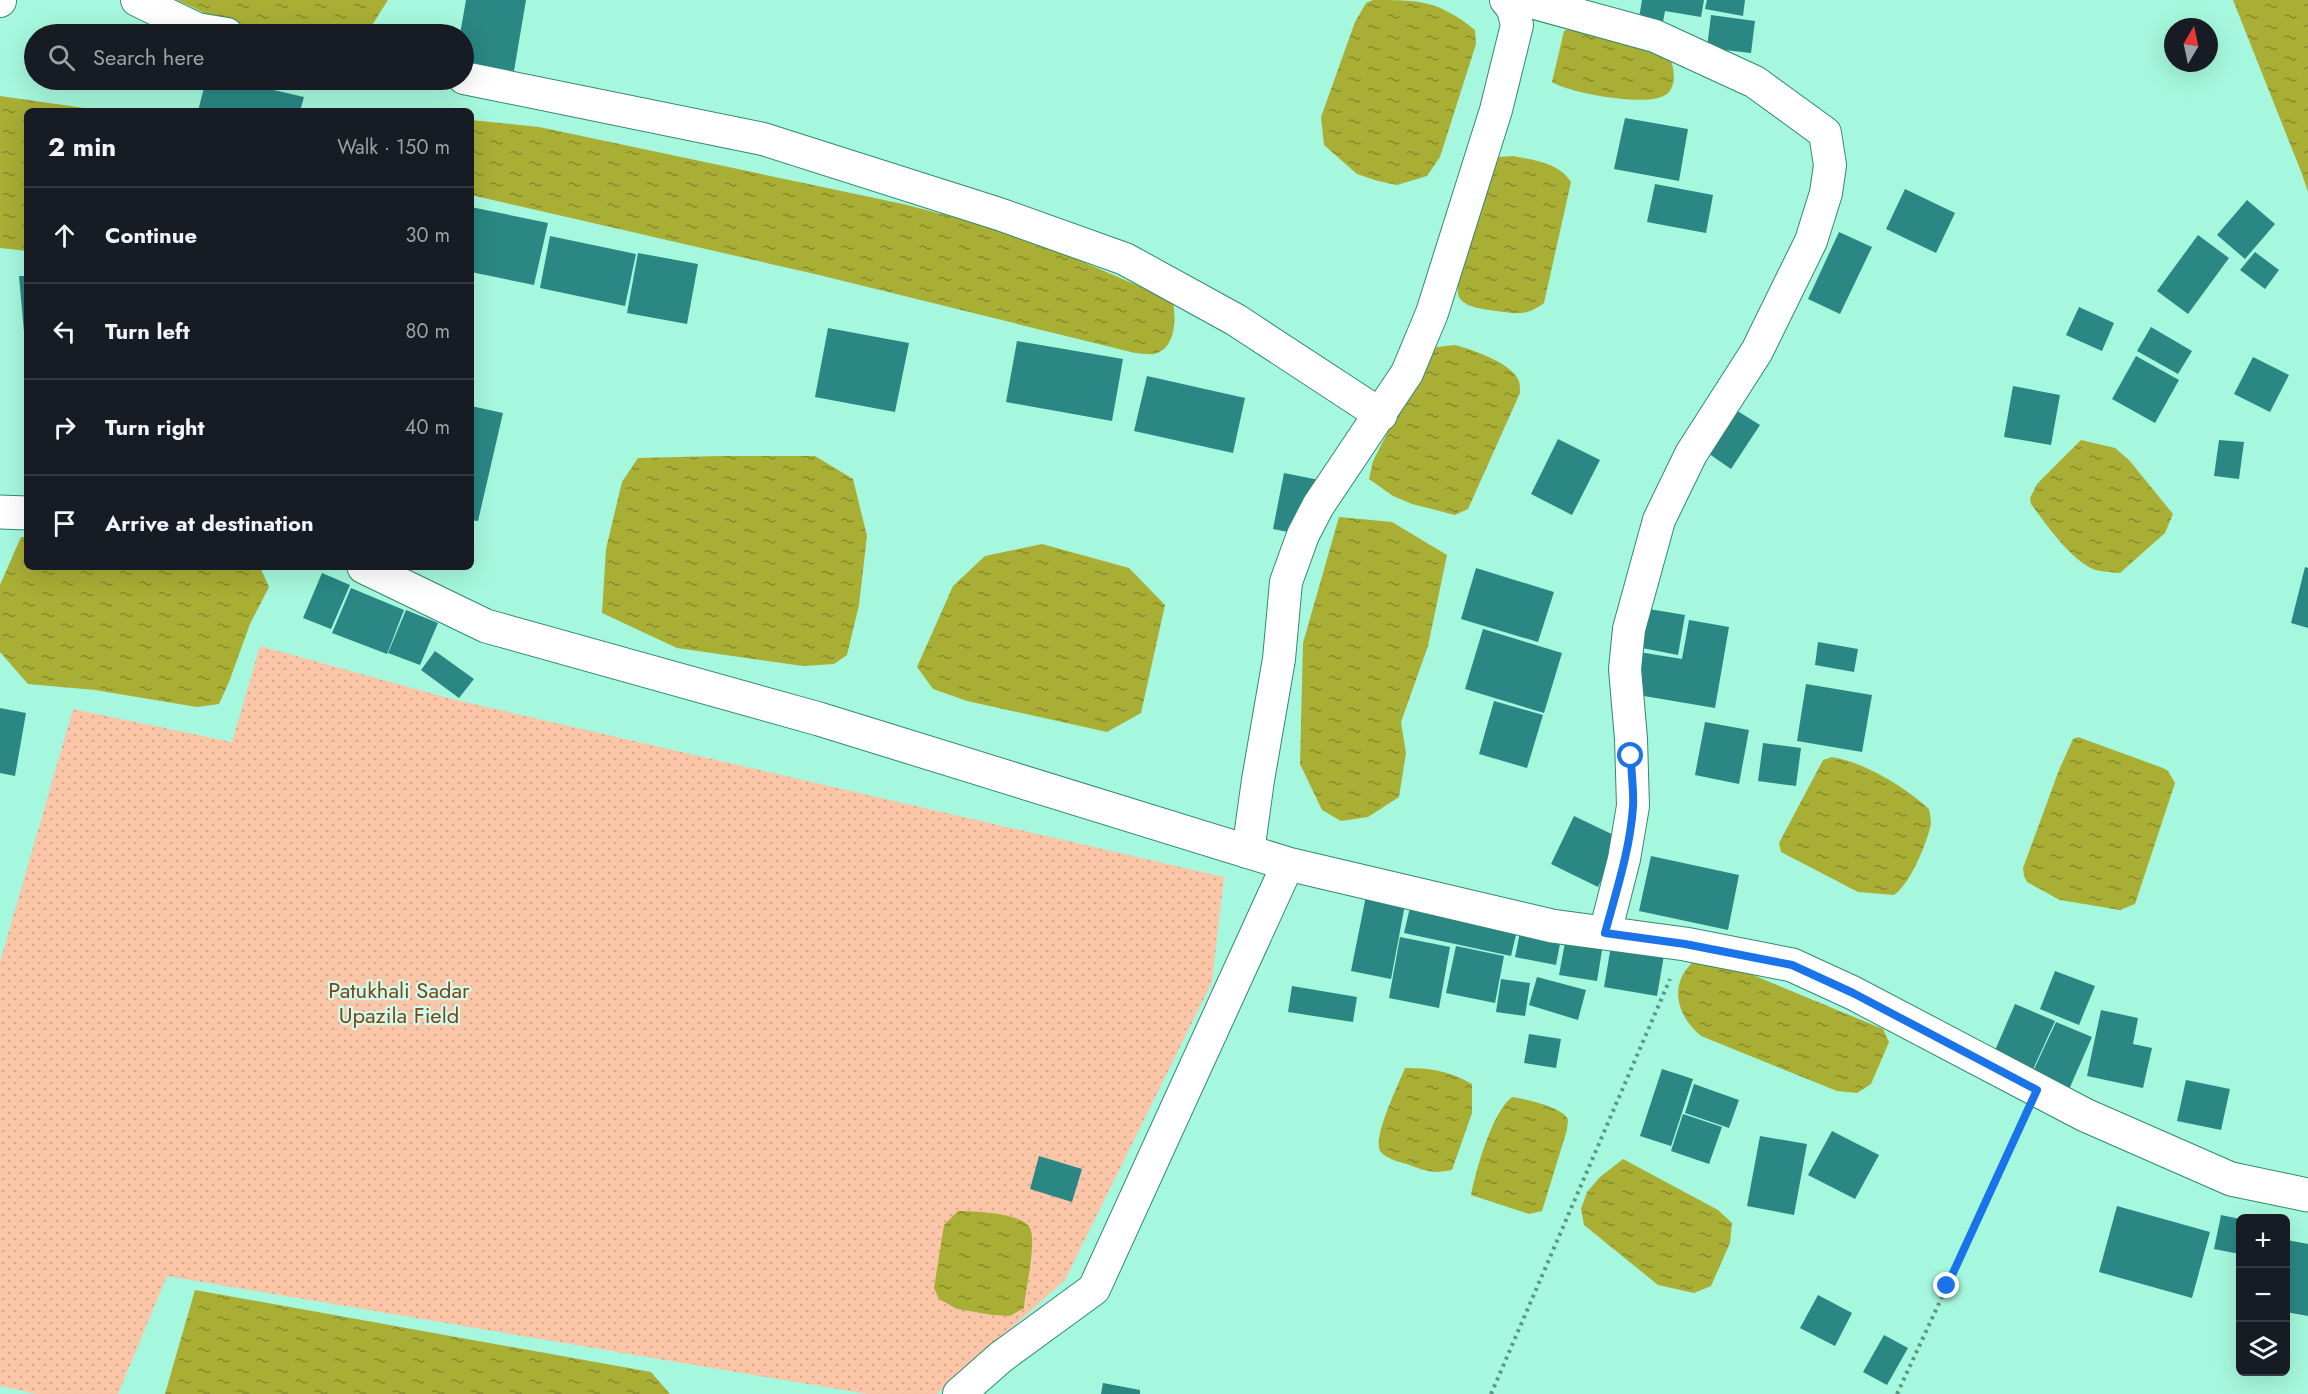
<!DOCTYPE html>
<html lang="en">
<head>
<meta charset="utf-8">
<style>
	body { margin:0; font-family:Jost,sans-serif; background:#20242c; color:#f1f3f6 }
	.controls { position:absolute; right:18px; bottom:18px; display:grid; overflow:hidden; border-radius:9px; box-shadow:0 6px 24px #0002 }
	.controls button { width:54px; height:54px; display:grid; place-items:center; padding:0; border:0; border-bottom:2px solid #363941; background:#171b24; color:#f1f3f6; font:30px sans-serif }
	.compass { position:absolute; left:2164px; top:18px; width:54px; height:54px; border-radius:50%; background:#171b24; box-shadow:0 6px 24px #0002; rotate:9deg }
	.stop { position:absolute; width:18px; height:18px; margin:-14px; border:4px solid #1a73e8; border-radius:50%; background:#fff }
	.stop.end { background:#1a73e8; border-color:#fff; box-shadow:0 2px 6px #0008 }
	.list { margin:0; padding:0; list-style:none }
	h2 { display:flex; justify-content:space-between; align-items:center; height:78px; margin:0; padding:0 24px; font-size:26px }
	h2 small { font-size:20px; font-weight:400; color:#9ea1a6 }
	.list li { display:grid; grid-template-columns:39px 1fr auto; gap:18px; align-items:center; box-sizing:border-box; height:96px; padding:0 24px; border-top:2px solid #363941 }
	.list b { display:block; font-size:22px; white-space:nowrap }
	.list em { font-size:20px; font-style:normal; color:#9ea1a6 }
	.icon { flex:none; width:33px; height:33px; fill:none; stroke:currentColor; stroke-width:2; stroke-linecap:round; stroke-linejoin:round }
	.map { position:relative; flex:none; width:2308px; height:1394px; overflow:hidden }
	.search { position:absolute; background:#171b24; box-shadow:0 6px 24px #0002; left:24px; top:24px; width:450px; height:66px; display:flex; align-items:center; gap:15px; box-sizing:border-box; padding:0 21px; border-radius:33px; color:#9ea1a6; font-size:22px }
	.panel { position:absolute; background:#171b24; box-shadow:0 6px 24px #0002; left:24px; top:108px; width:450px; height:462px; border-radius:9px }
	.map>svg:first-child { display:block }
</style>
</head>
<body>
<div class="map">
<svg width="2308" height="1394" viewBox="0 0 2308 1394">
	<defs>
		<pattern id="grass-dots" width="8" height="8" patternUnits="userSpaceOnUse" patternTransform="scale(1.5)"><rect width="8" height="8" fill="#fbc6a8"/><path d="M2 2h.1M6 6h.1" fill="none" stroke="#d6aa90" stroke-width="1.8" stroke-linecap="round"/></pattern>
		<pattern id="water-ripples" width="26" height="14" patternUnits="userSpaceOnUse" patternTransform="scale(1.5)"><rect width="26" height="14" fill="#a9ae35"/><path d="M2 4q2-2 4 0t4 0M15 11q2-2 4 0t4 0" fill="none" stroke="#878d2c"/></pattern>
	</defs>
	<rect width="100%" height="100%" fill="#a5f8dd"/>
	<!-- grass -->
	<path fill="url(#grass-dots)" d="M260 646 452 699 1224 877 1212 982 1065 1280 937 1394H867L167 1276 118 1394H36L0 1386V962L73 709 232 742Z"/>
	<!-- water -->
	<g fill="url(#water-ripples)">
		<path d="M177 0H388L369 30 316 33 223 22Z"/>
		<path d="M1373 0C1420 0 1437 0 1475 30L1476 44 1440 157 1427 176 1397 185 1378 181 1357 174 1324 145 1321 117 1355 22 1366 3Z"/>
		<path d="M2233 0H2308V192L2302 174Z"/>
		<path d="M1571 28 1669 54C1673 66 1678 82 1668 93 1653 109 1569 93 1552 82L1564 31Z"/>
		<path d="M0 96 105 111H27V251L0 248Z"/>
		<path d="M471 120 539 127 903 204 1015 233 1172 300C1177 316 1176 350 1154 354 1149 355 1141 353 1135 353L819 275 471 195Z"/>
		<path d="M1513 156C1534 160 1559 163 1571 182L1544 303C1527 316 1517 314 1496 311 1484 309 1465 308 1459 297 1452 286 1480 180 1489 167 1491 164 1496 160 1499 157Z"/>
		<path d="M1455 345C1473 350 1509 362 1518 379 1520 382 1520 389 1520 393L1468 509 1455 515 1412 504 1393 496 1369 479 1373 461 1428 354 1437 347Z"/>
		<path d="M2081 440 2115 448 2129 460 2173 514 2165 533 2120 573C2112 572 2100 572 2093 569 2068 557 2047 525 2031 504L2030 498 2037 484Z"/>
		<path d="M722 456H815L853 479 867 536 859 605 847 655 834 664 803 666 677 648 602 613 606 549 622 482 638 458Z"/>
		<path d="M1339 517 1392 522 1447 555 1428 646 1401 722 1406 753 1399 797 1368 817 1341 821 1322 810 1300 764 1303 643Z"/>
		<path d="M21 537H27V567H260L269 587 250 624 229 682 219 704 197 707 95 690 28 684 0 652V585Z"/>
		<path d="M1042 544 1129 568 1165 605 1141 713 1107 732 967 701 933 689 917 667 953 586 985 556Z"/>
		<path d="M2078 737 2163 768 2168 771 2175 783 2135 904 2120 910 2060 900 2027 882 2024 876 2023 868 2059 770 2073 739Z"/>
		<path d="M1832 757C1864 762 1905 787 1929 809 1930 815 1932 822 1930 828 1925 847 1910 884 1894 895L1858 892 1781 852 1779 843 1823 760Z"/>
		<path d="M1693 962 1724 963 1883 1029 1889 1042 1871 1084 1857 1093 1837 1091 1701 1036C1677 1016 1668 985 1693 962Z"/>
		<path d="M1405 1068C1431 1068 1449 1071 1472 1084V1113L1452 1170C1433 1174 1425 1171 1407 1164 1399 1162 1387 1159 1381 1152 1371 1139 1399 1084 1405 1068Z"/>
		<path d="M1512 1097C1524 1099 1564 1107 1568 1120 1568 1120 1567 1129 1567 1130L1542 1211 1529 1214 1471 1195C1476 1170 1492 1112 1512 1097Z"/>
		<path d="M1623 1159 1718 1210 1732 1223 1730 1243 1711 1286 1694 1293 1658 1285 1584 1225 1581 1209 1587 1192 1600 1177Z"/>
		<path d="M958 1211C974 1211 1023 1213 1030 1228 1037 1242 1025 1291 1024 1308L1010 1316 993 1315 957 1309 939 1299 934 1288 944 1225Z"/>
		<path d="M195 1290 651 1372 670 1394H165Z"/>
	</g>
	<!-- building -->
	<g fill="#2a8784">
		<path d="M466 0H526L514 71 464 62V34H460Z"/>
		<path d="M1642 0H1704L1701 17 1665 11 1663 22 1639 18Z"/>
		<path d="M1707 0H1745L1743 16 1705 9Z"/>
		<path d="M1711 15 1755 21 1751 53 1707 48Z"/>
		<path d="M206 80H230L304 97 300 111H198Z"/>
		<path d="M1625 118 1688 129 1679 181 1614 169Z"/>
		<path d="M1655 184 1713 195 1706 233 1647 222Z"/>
		<path d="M1905 189 1955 213 1936 253 1886 229Z"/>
		<path d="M2247 200 2275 224 2245 259 2217 235Z"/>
		<path d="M471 207 548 223 534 285 471 272Z"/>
		<path d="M1839 232 1872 247 1840 314 1808 299Z"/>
		<path d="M2198 235 2229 258 2188 314 2157 291Z"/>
		<path d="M550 236 636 254 625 306 540 288Z"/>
		<path d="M2255 252 2279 270 2265 289 2240 270Z"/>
		<path d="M638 253 698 264 687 324 627 313Z"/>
		<path d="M19 276H27V332H24Z"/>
		<path d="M2079 307 2114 323 2102 351 2066 335Z"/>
		<path d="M2151 327 2192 351 2178 374 2137 351Z"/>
		<path d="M828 328 909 343 895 412 815 397Z"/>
		<path d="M1017 341 1123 359 1112 421 1006 402Z"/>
		<path d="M2136 356 2179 380 2155 423 2112 399Z"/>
		<path d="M2253 357 2289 375 2270 412 2234 394Z"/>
		<path d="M1147 376 1245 398 1233 453 1134 431Z"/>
		<path d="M2013 386 2060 395 2051 445 2004 437Z"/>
		<path d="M471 406 503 413 478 521 471 520Z"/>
		<path d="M1731 407 1760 425 1731 469 1702 449Z"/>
		<path d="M1558 439 1600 460 1572 515 1531 494Z"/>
		<path d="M2219 440 2244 442 2239 479 2214 476Z"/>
		<path d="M1284 473 1324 481 1313 537 1273 529Z"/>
		<path d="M2305 567 2308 568V628L2291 623Z"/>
		<path d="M1476 568 1554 592 1538 642 1461 619Z"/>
		<path d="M322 573 350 585 331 629 303 618Z"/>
		<path d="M351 588 404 610 387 654 332 633Z"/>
		<path d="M1643 608 1685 615 1678 655 1637 647Z"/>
		<path d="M406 610 438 623 420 665 388 653Z"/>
		<path d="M1689 620 1729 627 1715 708 1632 694 1639 652 1682 659Z"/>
		<path d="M1483 629 1562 653 1544 713 1465 689Z"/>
		<path d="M1818 642 1858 649 1854 672 1815 665Z"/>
		<path d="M435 651 474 679 459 698 421 670Z"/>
		<path d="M1806 684 1872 695 1862 752 1797 741Z"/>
		<path d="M1494 701 1543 715 1527 768 1479 754Z"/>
		<path d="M0 708 26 713 15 776 0 773Z"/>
		<path d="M1705 722 1749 730 1739 784 1695 775Z"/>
		<path d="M1763 743 1801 748 1796 786 1758 781Z"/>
		<path d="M1574 816 1622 839 1598 887 1551 864Z"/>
		<path d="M1651 856 1739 875 1728 930 1639 911Z"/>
		<path d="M1367 891 1406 899 1391 979 1351 971Z"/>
		<path d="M1412 899 1519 922 1511 956 1404 933Z"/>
		<path d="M1521 927 1562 933 1556 965 1515 957Z"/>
		<path d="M1400 937 1450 947 1439 1008 1389 998Z"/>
		<path d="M1566 937 1603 944 1597 981 1559 975Z"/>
		<path d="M1456 946 1504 956 1495 1003 1446 993Z"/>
		<path d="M1611 946 1664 955 1657 996 1604 987Z"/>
		<path d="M2055 971 2095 986 2079 1025 2040 1009Z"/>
		<path d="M1537 977 1586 990 1578 1020 1529 1005Z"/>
		<path d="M1501 979 1530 983 1525 1016 1496 1012Z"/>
		<path d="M1292 986 1357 997 1353 1022 1288 1012Z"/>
		<path d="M2015 1004 2055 1021 2029 1078 1990 1062Z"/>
		<path d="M2101 1010 2138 1018 2133 1044 2152 1048 2143 1088 2087 1076Z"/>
		<path d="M2056 1022 2092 1037 2067 1094 2030 1078Z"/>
		<path d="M1529 1034 1561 1039 1556 1068 1524 1063Z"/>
		<path d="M1662 1069 1693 1079 1671 1146 1640 1136Z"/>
		<path d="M2186 1080 2230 1089 2221 1130 2177 1121Z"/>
		<path d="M1694 1084 1739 1100 1729 1128 1685 1113Z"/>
		<path d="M1683 1114 1722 1127 1709 1164 1671 1151Z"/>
		<path d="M1832 1131 1879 1155 1855 1199 1808 1175Z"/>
		<path d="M1760 1136 1807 1144 1794 1215 1747 1206Z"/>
		<path d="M1039 1156 1082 1169 1072 1202 1030 1189Z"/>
		<path d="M2117 1206 2210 1232 2192 1298 2099 1272Z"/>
		<path d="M2221 1215 2240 1219V1254L2214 1249Z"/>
		<path d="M2287 1240 2308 1244V1316L2286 1312Z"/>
		<path d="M1818 1295 1852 1313 1835 1346 1800 1328Z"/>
		<path d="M1884 1335 1908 1348 1887 1385 1863 1372Z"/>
		<path d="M1103 1383 1140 1390V1394H1101Z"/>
	</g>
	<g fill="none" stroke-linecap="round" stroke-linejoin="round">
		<defs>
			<g id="street">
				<path d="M137 0 197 29 227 34"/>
				<path d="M1524 0 1655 36 1755 82 1825 133 1830 165 1826 193 1811 241 1757 351 1691 454 1659 520 1629 629 1625 669 1631 739 1633 806 1624 859 1605 933"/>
				<path d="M0 1V0"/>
				<path d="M464 78 763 139 999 214 1125 259 1236 320 1381 415"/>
				<path d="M1248 852 1258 780 1279 659 1286 582 1303 535 1318 506 1407 373 1432 313 1496 110 1517 25 1513 9 1506 0"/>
				<path d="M959 1394 1001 1357 1094 1289 1288 864"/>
			</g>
			<g id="secondary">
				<path d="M0 512 27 513"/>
				<path d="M364 567 486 626 819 719 1288 864 1552 926 1685 944 1792 965 1853 993 2085 1115 2231 1179 2308 1195"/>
			</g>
		</defs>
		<!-- street casing -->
		<use href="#street" stroke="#338870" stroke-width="34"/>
		<!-- secondary casing -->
		<use href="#secondary" stroke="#338870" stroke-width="35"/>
		<!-- path -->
		<g stroke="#5a9784" stroke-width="4" stroke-dasharray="3 4.5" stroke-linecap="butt">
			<path d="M1491 1394 1670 979"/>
			<path d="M1897 1394 2023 1122"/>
		</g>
		<!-- street -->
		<use href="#street" stroke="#fff" stroke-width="32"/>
		<!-- secondary -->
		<use href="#secondary" stroke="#fff" stroke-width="33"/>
	</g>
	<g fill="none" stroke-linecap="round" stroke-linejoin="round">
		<!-- route -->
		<path stroke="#1a73e8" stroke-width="8" d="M1631 756C1631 773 1634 790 1633 807 1630 850 1616 892 1605 933L1685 944 1792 965 1853 993 2037 1090 1947 1286"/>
	</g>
	<g text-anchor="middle" stroke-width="4.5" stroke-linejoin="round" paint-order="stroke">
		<!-- park labels -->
		<g font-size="22" fill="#824316" stroke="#cefeed">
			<text x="399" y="998">Patukhali Sadar<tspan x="399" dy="25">Upazila Field</tspan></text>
		</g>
	</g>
</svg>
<div class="controls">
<button>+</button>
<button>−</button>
<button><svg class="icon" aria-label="layers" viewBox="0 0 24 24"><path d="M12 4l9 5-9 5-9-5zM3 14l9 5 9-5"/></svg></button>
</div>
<svg class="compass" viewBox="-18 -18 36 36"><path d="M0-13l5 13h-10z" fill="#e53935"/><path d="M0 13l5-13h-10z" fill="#9ea1a6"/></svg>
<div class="stop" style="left:1631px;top:756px"></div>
<div class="stop end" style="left:1947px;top:1286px"></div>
<div class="search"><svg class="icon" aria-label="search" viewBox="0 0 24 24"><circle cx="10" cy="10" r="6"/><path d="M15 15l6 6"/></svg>Search here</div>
<section class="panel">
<h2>2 min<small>Walk · 150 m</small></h2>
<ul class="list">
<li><svg class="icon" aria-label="ahead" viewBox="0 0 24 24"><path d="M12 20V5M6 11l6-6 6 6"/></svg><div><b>Continue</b></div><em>30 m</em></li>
<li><svg class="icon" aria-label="left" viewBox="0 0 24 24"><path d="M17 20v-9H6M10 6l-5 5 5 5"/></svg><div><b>Turn left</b></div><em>80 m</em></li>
<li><svg class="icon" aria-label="right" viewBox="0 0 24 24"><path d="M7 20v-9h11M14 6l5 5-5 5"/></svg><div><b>Turn right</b></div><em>40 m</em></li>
<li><svg class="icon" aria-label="arrive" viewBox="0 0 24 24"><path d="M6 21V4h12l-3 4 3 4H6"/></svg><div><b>Arrive at destination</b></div></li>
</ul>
</section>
</div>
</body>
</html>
